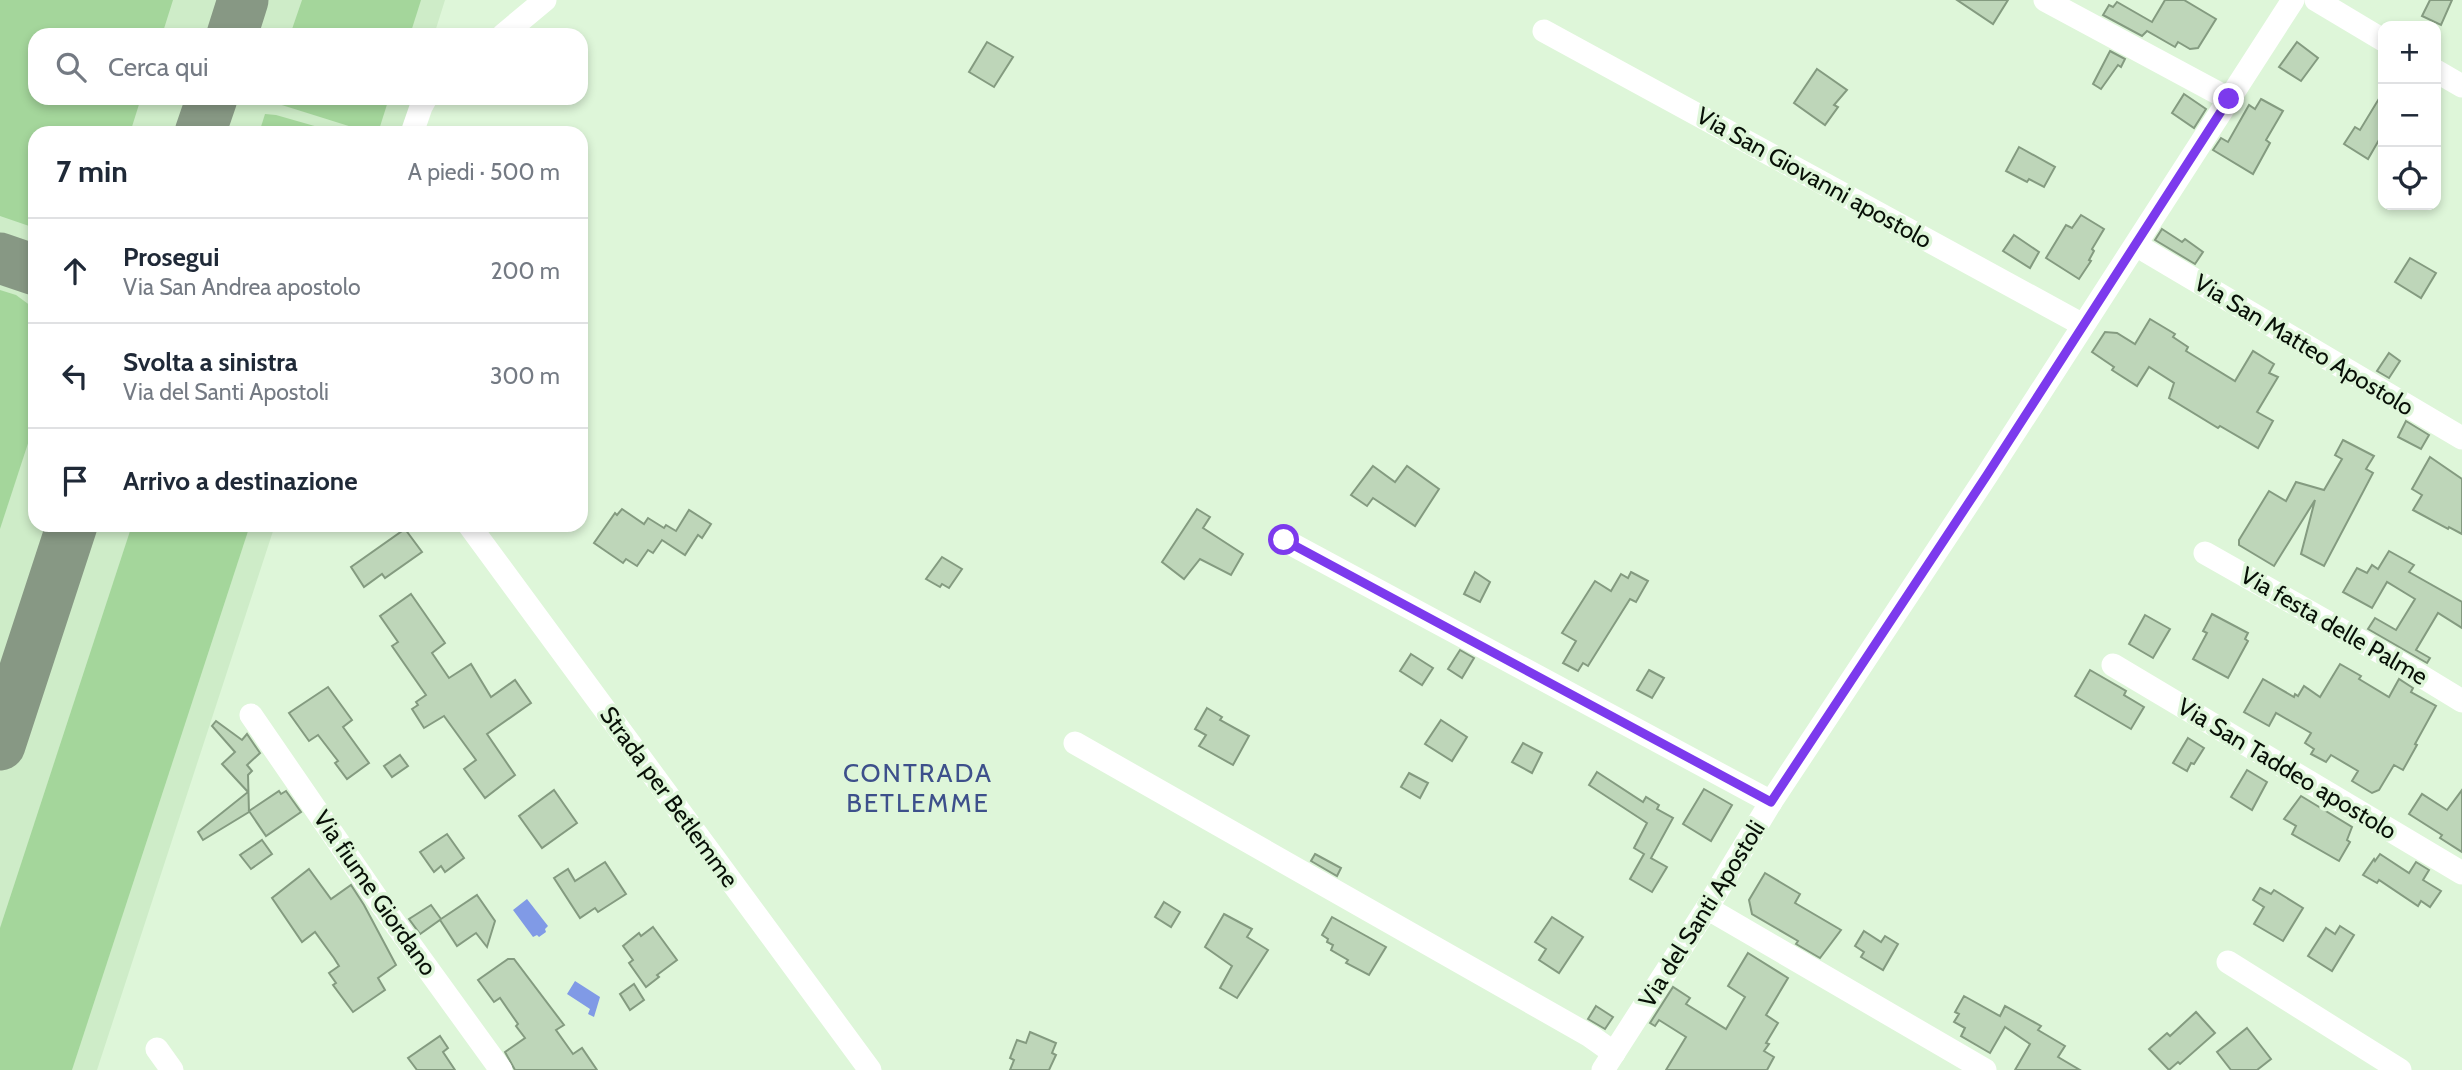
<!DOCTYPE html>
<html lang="it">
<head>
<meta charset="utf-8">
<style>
	body { margin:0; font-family:Cabin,sans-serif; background:#f6f6f7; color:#1f2937 }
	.controls { position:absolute; right:21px; top:21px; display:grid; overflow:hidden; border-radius:14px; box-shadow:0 4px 10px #0003 }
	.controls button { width:63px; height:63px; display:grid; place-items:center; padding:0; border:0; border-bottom:2px solid #e0e1e3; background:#fff; color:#1f2937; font:35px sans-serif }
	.stop { position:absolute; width:21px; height:21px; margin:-16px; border:5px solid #7c3aed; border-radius:50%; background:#fff }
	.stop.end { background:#7c3aed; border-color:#fff; box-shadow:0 2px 7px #0008 }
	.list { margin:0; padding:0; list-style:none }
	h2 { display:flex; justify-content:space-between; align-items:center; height:91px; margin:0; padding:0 28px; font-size:30px }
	h2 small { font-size:23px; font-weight:400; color:#747a83 }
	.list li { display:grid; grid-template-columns:46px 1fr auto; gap:21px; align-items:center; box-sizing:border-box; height:105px; padding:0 28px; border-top:2px solid #e0e1e3 }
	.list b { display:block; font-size:26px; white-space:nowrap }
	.list p { margin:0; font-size:23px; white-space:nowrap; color:#747a83 }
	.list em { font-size:23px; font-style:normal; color:#747a83 }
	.icon { flex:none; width:38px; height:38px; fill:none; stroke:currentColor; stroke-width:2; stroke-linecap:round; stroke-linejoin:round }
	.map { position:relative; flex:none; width:2462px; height:1070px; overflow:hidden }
	.search { position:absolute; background:#fff; box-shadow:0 4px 10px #0003; left:28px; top:28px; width:560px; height:77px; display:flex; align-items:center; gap:18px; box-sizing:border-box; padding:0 24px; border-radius:21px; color:#747a83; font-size:26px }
	.panel { position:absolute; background:#fff; box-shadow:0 4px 10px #0003; left:28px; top:126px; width:560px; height:406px; border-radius:21px }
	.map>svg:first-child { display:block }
</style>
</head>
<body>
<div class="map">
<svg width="2462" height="1070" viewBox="0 0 2462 1070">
	<rect width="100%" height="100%" fill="#def6d9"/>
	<!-- built -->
	<path fill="#ceecc8" d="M0 0H445L434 35H35V98H414L402 133H35V525H275L97 1070H0Z"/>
	<!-- green -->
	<g fill="#a4d69b">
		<path d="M0 0H173L162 35H35V98H141L130 133H35V228L0 216Z"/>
		<path d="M302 0H421L410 35H290Z"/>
		<path d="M270 98H389L378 133H371L269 101Z"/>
		<path d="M265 114 276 115 339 133H259Z"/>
		<path d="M0 290 16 295 35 309V422L0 529Z"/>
		<path d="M132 525H250L72 1070H0V928Z"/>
	</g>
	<!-- water -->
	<g fill="#809ae6">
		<path d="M527 899 548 926 545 929 546 932 539 937 537 935 533 937 513 910Z"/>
		<path d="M575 981 600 997 594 1017 588 1014 590 1009 567 994Z"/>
	</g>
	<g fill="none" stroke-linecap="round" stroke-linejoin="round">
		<!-- taxiway -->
		<g stroke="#879884" stroke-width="51">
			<path d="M232 35 243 0"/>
			<path d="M200 133 212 98"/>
			<path d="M0 258 35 270"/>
			<path d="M0 745 72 525"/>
		</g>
	</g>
	<!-- building -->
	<g fill="#bed6b9" stroke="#849b80" stroke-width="2">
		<path d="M1957 0H2008L1993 24Z"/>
		<path d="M2165 0H2184L2216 19 2198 48 2190 49 2178 42 2175 47 2147 31 2142 36 2103 15 2109 5 2113 7 2117 2 2152 22Z"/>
		<path d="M2430 0H2452L2441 25 2422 16Z"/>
		<path d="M987 42 1013 57 994 87 969 72Z"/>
		<path d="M2297 42 2318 58 2301 81 2279 67Z"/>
		<path d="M2110 51 2125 59 2121 67 2118 65 2101 89 2093 84Z"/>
		<path d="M1817 69 1847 90 1834 105 1838 107 1825 125 1794 103Z"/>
		<path d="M2383 92V133L2368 159 2344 144 2355 127 2360 130Z"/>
		<path d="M2184 94 2206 109 2194 128 2172 113Z"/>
		<path d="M2261 99 2283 111 2266 140 2270 143 2253 174 2213 150 2221 138 2228 142 2249 105 2255 109Z"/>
		<path d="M2019 147 2055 167 2044 187 2029 179 2027 182 2006 171Z"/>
		<path d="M2081 215 2104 229 2092 249 2094 251 2089 260 2091 261 2079 279 2046 258 2066 225 2072 228Z"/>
		<path d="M2162 229 2182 242 2185 239 2203 252 2195 264 2155 240Z"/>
		<path d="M2014 235 2039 252 2030 268 2003 251Z"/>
		<path d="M2410 258 2436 273 2421 298 2395 282Z"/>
		<path d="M2150 319 2175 334 2173 337 2188 347 2186 351 2235 381 2253 351 2274 364 2269 373 2278 377 2257 412 2273 421 2258 448 2220 426 2218 428 2169 398 2174 383 2149 367 2137 386 2112 370 2114 367 2092 352 2105 332 2117 333 2135 344Z"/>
		<path d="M2389 353 2400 361 2389 378 2377 371Z"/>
		<path d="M2406 421 2429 435 2421 449 2398 437Z"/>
		<path d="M2343 440 2374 456 2366 469 2373 473 2324 566 2301 554 2315 500 2274 566 2239 545V540L2269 491 2286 501 2296 482 2324 490 2342 459 2335 455Z"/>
		<path d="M2430 457 2462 479V534L2449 527 2448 529 2413 510 2422 495 2412 489Z"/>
		<path d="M1373 466 1395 482 1407 466 1439 489 1415 526 1373 498 1367 506 1351 495Z"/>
		<path d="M622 509 644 524 648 518 664 528 666 525 676 531 689 510 711 524 702 538 698 535 685 555 662 540 653 553 648 550 637 566 626 559 623 563 594 543 615 513 617 515Z"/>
		<path d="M1197 509 1210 517 1203 528 1243 554 1231 575 1200 559 1184 579 1162 562Z"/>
		<path d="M405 529 422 552 385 578 382 574 364 587 351 567Z"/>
		<path d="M2389 551 2414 565 2409 572 2462 602V628L2438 613 2416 650 2430 658 2427 663 2368 629 2375 618 2396 630 2415 599 2387 582 2372 608 2343 592 2357 568 2367 573 2372 565 2378 569Z"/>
		<path d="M942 557 962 569 949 588 942 584 940 587 926 579Z"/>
		<path d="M1475 572 1490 582 1480 602 1464 594Z"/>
		<path d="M1631 572 1648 581 1636 602 1630 599 1588 666 1583 663 1578 671 1563 663 1576 641 1562 633 1595 581 1611 591 1621 574 1628 578Z"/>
		<path d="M411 594 445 643 432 653 449 678 471 664 491 697 515 680 531 703 487 734 515 775 485 798 464 769 476 760 444 716 424 728 412 709 418 705 416 702 426 695 392 646 398 642 380 616Z"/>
		<path d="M2212 614 2248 633 2245 639 2248 641 2228 678 2193 659 2207 633 2203 631Z"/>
		<path d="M2145 615 2170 629 2153 658 2129 644Z"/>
		<path d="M1460 650 1474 658 1462 678 1448 669Z"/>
		<path d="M1411 654 1433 668 1422 685 1400 671Z"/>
		<path d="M2340 664 2361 676 2359 679 2389 697 2399 679 2413 688 2411 692 2436 706 2415 744 2417 745 2403 770 2394 765 2379 790 2372 793 2352 781 2358 771 2331 755 2326 762 2311 754 2314 749 2305 743 2311 733 2276 713 2269 726 2244 712 2263 679 2294 697 2295 694 2298 696 2304 686 2320 697Z"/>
		<path d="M1649 670 1664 678 1652 698 1637 690Z"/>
		<path d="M2090 670 2126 691 2124 695 2144 707 2131 729 2075 696Z"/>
		<path d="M328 687 352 720 343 727 369 763 347 779 335 763 338 761 318 735 309 741 289 713Z"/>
		<path d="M1207 708 1222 717 1220 720 1249 736 1233 765 1199 746 1206 735 1195 729Z"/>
		<path d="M1441 720 1467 737 1452 761 1425 744Z"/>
		<path d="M216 721 242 740 247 734 260 753 247 765 252 771 248 775 249 812 203 840 198 832 248 792 222 764 235 752 212 726Z"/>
		<path d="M2188 738 2204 748 2194 764 2191 763 2187 771 2173 763Z"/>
		<path d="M1523 743 1542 753 1532 773 1512 762Z"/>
		<path d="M400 755 408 766 392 777 384 766Z"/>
		<path d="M2247 770 2267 782 2252 810 2231 797Z"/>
		<path d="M1597 772 1643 802 1646 797 1659 805 1657 809 1673 818 1651 858 1667 867 1652 892 1630 879 1644 854 1634 848 1647 823 1589 785Z"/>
		<path d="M1409 773 1428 783 1420 798 1401 787Z"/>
		<path d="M1704 789 1732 805 1711 841 1683 824Z"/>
		<path d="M554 790 577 823 542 848 519 816Z"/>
		<path d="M2462 790V852L2440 838 2442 835 2409 814 2422 794 2447 810Z"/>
		<path d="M279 791 281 794 286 791 301 812 266 836 249 811Z"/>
		<path d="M2301 796 2352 827 2347 840 2350 842 2339 861 2292 834 2296 826 2284 819Z"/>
		<path d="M447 834 464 858 445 872 441 866 434 872 420 852Z"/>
		<path d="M262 840 272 854 251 869 240 855Z"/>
		<path d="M1315 854 1341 868 1337 876 1311 861Z"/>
		<path d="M2380 854 2409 873 2416 862 2429 870 2423 880 2441 891 2430 907 2421 901 2418 906 2379 880 2377 883 2363 875 2374 859 2375 861Z"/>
		<path d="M605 862 626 894 598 912 595 908 580 918 554 878 568 869 575 881Z"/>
		<path d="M309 869 331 899 351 885 364 905 396 965 378 978 385 990 353 1012 333 985 336 983 329 973 339 966 334 958 315 932 302 942 272 898Z"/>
		<path d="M1765 873 1800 894 1795 903 1841 930 1820 958 1796 944 1798 941 1752 914 1749 900Z"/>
		<path d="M2260 888 2271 894 2274 890 2303 908 2283 941 2254 924 2264 907 2253 900Z"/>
		<path d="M477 895 495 921 487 947 476 933 457 946 440 920 420 934 409 919 431 905 441 919Z"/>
		<path d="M1164 902 1180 912 1171 927 1155 917Z"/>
		<path d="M1224 914 1252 929 1247 937 1268 950 1237 998 1220 988 1232 966 1205 947Z"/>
		<path d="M1332 917 1386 947 1369 975 1346 963 1348 960 1331 950 1333 945 1327 942 1328 939 1322 935Z"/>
		<path d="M1552 917 1583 937 1559 973 1539 960 1546 949 1535 942Z"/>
		<path d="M2340 926 2354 935 2332 971 2308 956 2326 928 2335 934Z"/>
		<path d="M653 927 677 960 657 975 659 977 646 987 629 963 633 960 623 946 639 933 641 936Z"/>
		<path d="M1864 931 1881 942 1885 936 1898 944 1883 970 1861 957 1864 952 1855 946Z"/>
		<path d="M1748 953 1788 978 1766 1015 1778 1023 1766 1043 1769 1044 1764 1051 1774 1057 1767 1070H1666L1686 1037 1659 1020 1655 1026 1650 1023 1673 987 1690 998 1686 1004 1726 1029 1745 997 1728 986Z"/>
		<path d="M508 959H514L564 1025 556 1030 573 1054 582 1048 597 1070H515L505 1052 525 1038 516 1026 518 1024 500 998 494 1002 478 980Z"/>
		<path d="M634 984 644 1000 630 1010 620 994Z"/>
		<path d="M1964 996 2000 1016 2005 1006 2041 1026 2038 1030 2065 1046 2058 1057 2080 1070H2015L2030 1044 2005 1027 1990 1053 1961 1036 1965 1028 1954 1022 1959 1014 1955 1012Z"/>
		<path d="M1596 1006 1613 1017 1605 1029 1588 1019Z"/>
		<path d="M2196 1012 2215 1033 2180 1064 2178 1062 2169 1070 2149 1049 2167 1033 2170 1036Z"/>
		<path d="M2247 1028 2271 1059 2257 1070H2231L2217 1052Z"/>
		<path d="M1030 1032 1056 1043 1052 1053 1056 1055 1049 1070H1010L1014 1060 1010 1058 1017 1040 1026 1043Z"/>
		<path d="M440 1036 448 1048 443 1052 455 1070H417L408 1058Z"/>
	</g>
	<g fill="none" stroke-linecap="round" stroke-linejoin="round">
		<!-- minor -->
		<g stroke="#fff" stroke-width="23">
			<path d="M2045 0 2229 99"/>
			<path d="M2316 0 2383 40"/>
			<path d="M1544 31 2083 325"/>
			<path d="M503 35 545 0"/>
			<path d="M2436 71 2462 86"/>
			<path d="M412 133 421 107 426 98"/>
			<path d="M2146 251 2462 438"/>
			<path d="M469 525 870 1070"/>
			<path d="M1284 540 1771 802"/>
			<path d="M2205 553 2403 665 2462 701"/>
			<path d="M2113 665 2462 873"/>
			<path d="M251 715 378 900 501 1070"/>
			<path d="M1075 743 1590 1036 1614 1053"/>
			<path d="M1707 908 1985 1070"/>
			<path d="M2228 962 2400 1070"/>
			<path d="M157 1049 172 1070"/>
			<path d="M1603 1070 1707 908 1771 802 1987 475 2293 0"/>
		</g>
	</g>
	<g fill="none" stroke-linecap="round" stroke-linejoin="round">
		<!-- route -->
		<path stroke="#7c3aed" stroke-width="9" d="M1284 540 1771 802 1987 475 2229 99"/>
	</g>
	<g text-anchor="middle" stroke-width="7" stroke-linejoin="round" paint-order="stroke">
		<!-- street labels -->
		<g font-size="24" fill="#081007" stroke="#def6d9">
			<text transform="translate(1814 178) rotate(29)" y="8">Via San Giovanni apostolo</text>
			<text transform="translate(2304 345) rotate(31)" y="8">Via San Matteo Apostolo</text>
			<text transform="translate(2334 626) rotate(30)" y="8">Via festa delle Palme</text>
			<text transform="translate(2287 769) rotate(31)" y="8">Via San Taddeo apostolo</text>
			<text transform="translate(669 797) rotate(54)" y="8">Strada per Betlemme</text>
			<text transform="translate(375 893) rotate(55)" y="8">Via fiume Giordano</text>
			<text transform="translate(1702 914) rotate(-58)" y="8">Via del Santi Apostoli</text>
		</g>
		<!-- neighbourhood labels -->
		<g font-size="26" letter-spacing="2" fill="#3d508b" stroke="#def6d9">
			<text x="918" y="782">CONTRADA<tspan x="918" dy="30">BETLEMME</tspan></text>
		</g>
	</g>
</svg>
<div class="controls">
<button>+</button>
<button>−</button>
<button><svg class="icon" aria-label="locate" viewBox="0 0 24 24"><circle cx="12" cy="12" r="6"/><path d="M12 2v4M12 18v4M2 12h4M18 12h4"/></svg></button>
</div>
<div class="stop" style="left:1284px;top:540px"></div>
<div class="stop end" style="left:2229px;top:99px"></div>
<div class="search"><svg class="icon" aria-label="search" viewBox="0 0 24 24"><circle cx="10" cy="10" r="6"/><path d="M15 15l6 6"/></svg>Cerca qui</div>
<section class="panel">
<h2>7 min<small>A piedi · 500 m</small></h2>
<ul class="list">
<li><svg class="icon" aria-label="ahead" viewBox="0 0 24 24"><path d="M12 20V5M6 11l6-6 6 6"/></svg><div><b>Prosegui</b><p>Via San Andrea apostolo</p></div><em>200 m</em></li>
<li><svg class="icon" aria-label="left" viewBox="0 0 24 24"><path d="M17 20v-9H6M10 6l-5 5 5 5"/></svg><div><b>Svolta a sinistra</b><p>Via del Santi Apostoli</p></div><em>300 m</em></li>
<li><svg class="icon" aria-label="arrive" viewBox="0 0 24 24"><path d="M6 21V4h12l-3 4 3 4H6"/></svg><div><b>Arrivo a destinazione</b></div></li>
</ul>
</section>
</div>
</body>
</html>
